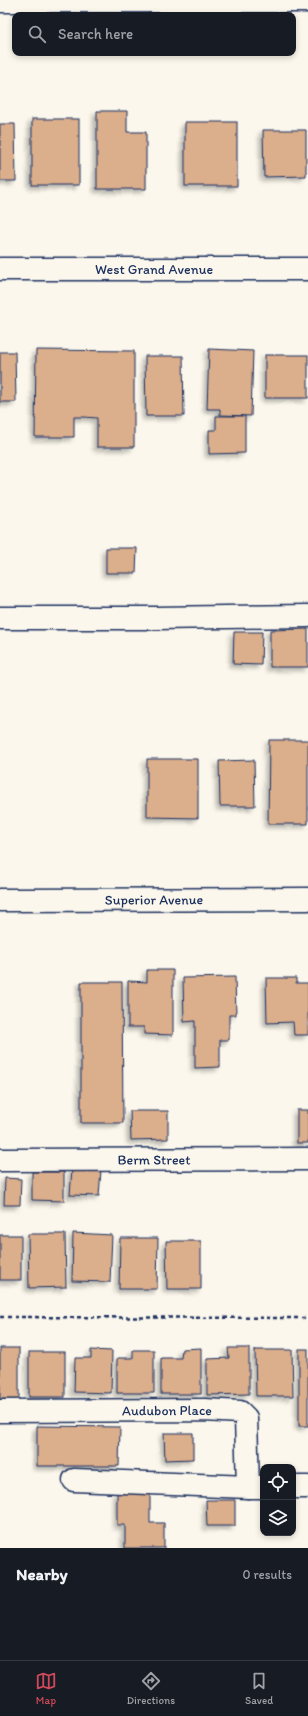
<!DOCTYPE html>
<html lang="en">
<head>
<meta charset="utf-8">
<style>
	body { margin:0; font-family:Itim,sans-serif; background:#20242c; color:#f1f3f6 }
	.controls { position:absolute; right:12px; bottom:12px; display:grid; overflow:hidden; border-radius:8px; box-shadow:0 2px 6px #0003 }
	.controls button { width:36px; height:36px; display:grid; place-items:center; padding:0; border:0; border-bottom:1px solid #363941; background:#171b24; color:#f1f3f6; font:20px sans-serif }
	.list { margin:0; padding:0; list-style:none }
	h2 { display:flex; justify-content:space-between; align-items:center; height:52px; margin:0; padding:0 16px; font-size:17px }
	h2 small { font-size:13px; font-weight:400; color:#9ea1a6 }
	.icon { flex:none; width:22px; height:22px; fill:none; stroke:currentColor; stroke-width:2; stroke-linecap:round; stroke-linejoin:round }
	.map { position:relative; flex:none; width:308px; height:1548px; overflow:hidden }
	.search { position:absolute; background:#171b24; box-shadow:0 2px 6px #0003; left:12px; right:12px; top:12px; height:44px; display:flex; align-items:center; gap:10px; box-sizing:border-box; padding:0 14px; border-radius:8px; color:#9ea1a6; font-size:15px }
	.sheet { height:112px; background:#171b24 }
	nav { display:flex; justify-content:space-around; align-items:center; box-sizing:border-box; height:56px; border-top:1px solid #363941; background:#171b24; font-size:11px; color:#9ea1a6 }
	nav a { display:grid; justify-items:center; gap:2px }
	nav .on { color:#d1495b }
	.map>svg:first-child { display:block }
</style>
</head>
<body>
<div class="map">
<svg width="308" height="1548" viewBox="0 0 308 1548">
	<defs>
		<filter id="shadow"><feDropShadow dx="-3.5" dy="3.5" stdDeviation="2" flood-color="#0004"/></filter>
	</defs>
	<rect width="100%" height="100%" fill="#fbf7ec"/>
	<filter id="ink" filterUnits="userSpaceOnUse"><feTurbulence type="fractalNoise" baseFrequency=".025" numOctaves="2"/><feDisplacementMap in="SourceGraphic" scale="8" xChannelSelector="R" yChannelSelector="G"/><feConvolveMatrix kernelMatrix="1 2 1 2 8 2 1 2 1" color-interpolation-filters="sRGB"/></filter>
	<g filter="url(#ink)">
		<!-- building -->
		<g fill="#dbae8c" stroke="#1b2f5e" filter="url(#shadow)">
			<path d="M97 111H127V132H146V189H97Z"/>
			<rect x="32" y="119" width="47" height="66"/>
			<rect x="185" y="122" width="52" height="64"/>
			<path d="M0 124H15L16 181H0Z"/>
			<path d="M263 130H306V176L264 177Z"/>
			<path d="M209 349 253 351 251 416 220 415V409H207Z"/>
			<path d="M36 350 134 351V447H97V418L84 417H74V437H35Z"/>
			<path d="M0 352H15L16 402H0Z"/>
			<rect x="265" y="355" width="43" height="43"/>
			<path d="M145 356H183L184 416H146Z"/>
			<path d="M216 416H245V453L209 454V430H216Z"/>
			<path d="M106 548H137L136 573H106Z"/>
			<path d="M308 629V667H270V630Z"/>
			<path d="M234 632H262L261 665 233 664Z"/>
			<path d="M269 740H308V824H268Z"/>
			<path d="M147 759H198V818L147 817Z"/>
			<path d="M254 760 255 806H220L219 761Z"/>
			<path d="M147 970H173V1035L144 1034V1027H128V981L147 982Z"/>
			<path d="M235 977 236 1015H229V1040H220V1067L195 1068V1021L184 1022 183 978Z"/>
			<path d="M266 978H296V983H308V1035H294L293 1022 267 1023Z"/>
			<path d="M81 982H122L123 1123H81Z"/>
			<rect x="297" y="1110" width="11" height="33"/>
			<path d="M130 1111H168V1139L131 1140Z"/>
			<path d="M72 1169 101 1170 99 1196 70 1195Z"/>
			<path d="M32 1172H64V1201L32 1200Z"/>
			<path d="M5 1178 21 1179 20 1205H4Z"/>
			<path d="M73 1233 112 1235 110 1282 72 1281Z"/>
			<path d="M28 1234H65L66 1287 29 1288Z"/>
			<rect x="0" y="1235" width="21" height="45"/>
			<path d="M120 1238H158L157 1289H119Z"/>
			<path d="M166 1241H201V1289H167Z"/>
			<path d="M0 1348H19V1400L0 1399Z"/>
			<path d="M201 1348V1394H161V1358H181L182 1349Z"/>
			<path d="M228 1348H249V1394L207 1395V1359L229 1358Z"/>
			<rect x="299" y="1349" width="9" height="77"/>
			<path d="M91 1350 112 1351 111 1393 74 1392 75 1358H91Z"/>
			<path d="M133 1350H154V1393H117V1358H133Z"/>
			<path d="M255 1350H292L293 1396H256Z"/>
			<rect x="29" y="1352" width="36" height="45"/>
			<path d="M37 1426 120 1427 119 1466H37Z"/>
			<path d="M164 1433H193V1459L165 1460Z"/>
			<path d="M117 1492 150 1493V1523H164V1548H125V1525H117Z"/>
			<path d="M206 1500H235V1526H207Z"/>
		</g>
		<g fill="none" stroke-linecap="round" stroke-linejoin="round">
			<defs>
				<g id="minor">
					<path d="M0 1H308"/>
					<path id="s1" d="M0 269H308"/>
					<path d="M0 618H155L308 616"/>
					<path id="s2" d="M0 900 308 899"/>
					<path id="s3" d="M0 1160 308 1159"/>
					<path id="s4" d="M0 1411 204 1410 240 1412 246 1418 248 1487H263"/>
					<path d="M74 1480 248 1487"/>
					<path d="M293 1487H308"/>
				</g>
			</defs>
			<!-- minor casing -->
			<use href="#minor" stroke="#1b2f5e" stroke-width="25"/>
			<!-- path -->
			<path stroke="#1b2f5e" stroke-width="2.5" stroke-dasharray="4 3" stroke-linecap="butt" d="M0 1317 308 1318"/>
			<!-- minor -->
			<use href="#minor" stroke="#fbf7ec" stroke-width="22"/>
		</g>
	</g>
	<g text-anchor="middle" stroke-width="3" stroke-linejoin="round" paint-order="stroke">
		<!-- street labels -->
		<g font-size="14" fill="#1b2f5e" stroke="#fbf7ec">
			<text dy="5" stroke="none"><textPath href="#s1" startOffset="154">West Grand Avenue</textPath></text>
			<text dy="5" stroke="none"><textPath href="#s2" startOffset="154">Superior Avenue</textPath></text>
			<text dy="5" stroke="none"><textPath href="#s3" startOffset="154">Berm Street</textPath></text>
			<text dy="5" stroke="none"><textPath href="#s4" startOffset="167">Audubon Place</textPath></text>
		</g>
	</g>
</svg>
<div class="controls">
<button><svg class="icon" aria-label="locate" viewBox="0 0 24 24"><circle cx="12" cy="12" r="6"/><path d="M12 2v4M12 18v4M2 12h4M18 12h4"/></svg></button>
<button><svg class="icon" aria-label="layers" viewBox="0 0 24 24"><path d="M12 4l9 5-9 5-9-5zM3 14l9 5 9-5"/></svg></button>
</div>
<div class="search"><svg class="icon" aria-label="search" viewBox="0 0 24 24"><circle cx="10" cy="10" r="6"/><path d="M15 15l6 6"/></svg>Search here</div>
</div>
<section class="sheet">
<h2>Nearby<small>0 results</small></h2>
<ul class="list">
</ul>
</section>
<nav>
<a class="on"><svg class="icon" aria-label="map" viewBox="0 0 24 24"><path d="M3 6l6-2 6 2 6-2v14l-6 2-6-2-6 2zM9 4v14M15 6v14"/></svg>Map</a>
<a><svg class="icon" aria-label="directions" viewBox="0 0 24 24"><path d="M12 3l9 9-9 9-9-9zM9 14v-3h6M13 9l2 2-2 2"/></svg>Directions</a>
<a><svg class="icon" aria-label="saved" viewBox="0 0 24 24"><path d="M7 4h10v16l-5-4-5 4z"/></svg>Saved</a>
</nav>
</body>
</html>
